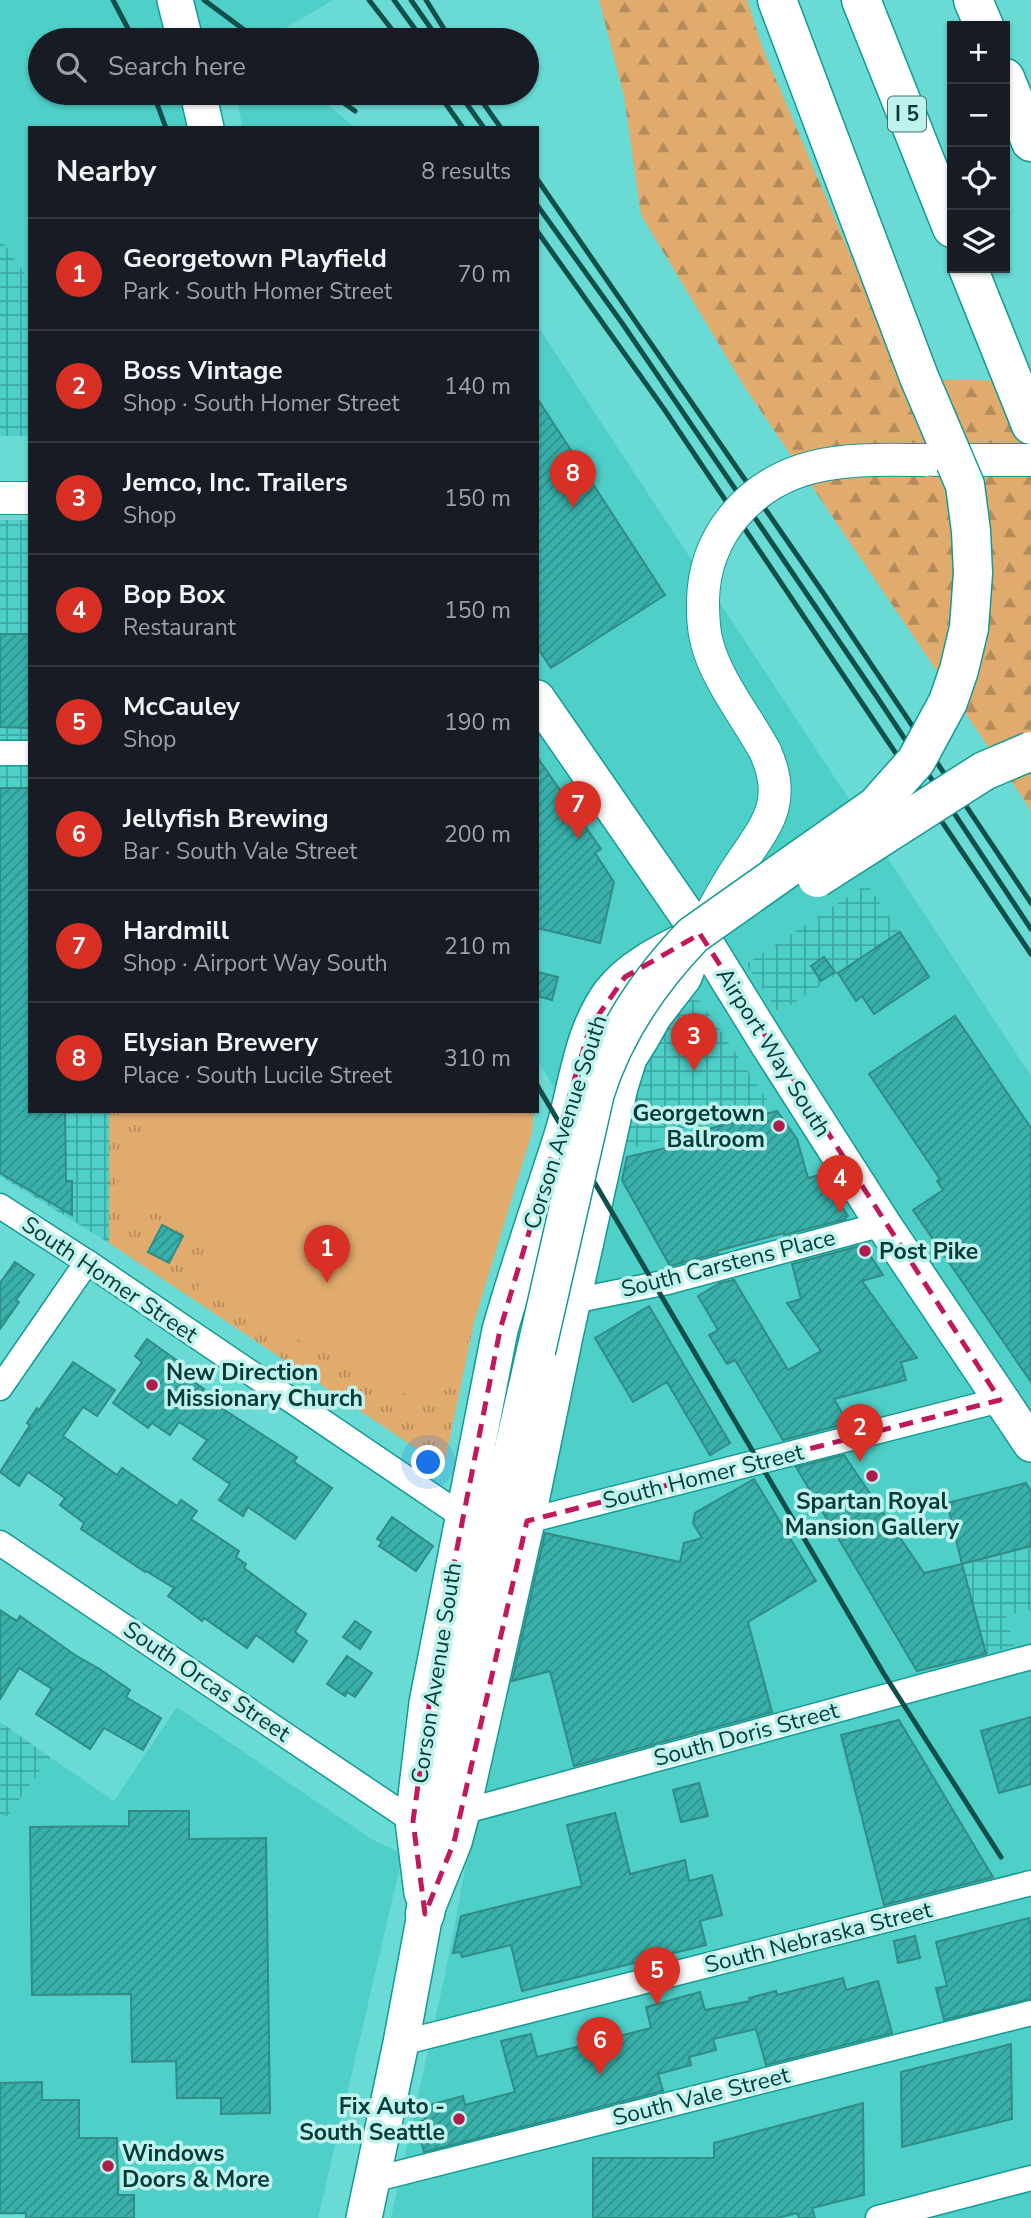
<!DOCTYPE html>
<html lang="en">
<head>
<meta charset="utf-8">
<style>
	body { margin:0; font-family:"Nunito Sans",sans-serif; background:#20242c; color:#f1f3f6 }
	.controls { position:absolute; right:21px; top:21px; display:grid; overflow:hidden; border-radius:0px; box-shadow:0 2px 5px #0004 }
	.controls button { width:63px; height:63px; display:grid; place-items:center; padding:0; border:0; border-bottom:2px solid #363941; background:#171b24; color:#f1f3f6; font:35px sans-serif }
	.you { position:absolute; left:429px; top:1463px; width:24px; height:24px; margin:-18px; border:5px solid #fff; border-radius:50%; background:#1a73e8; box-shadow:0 0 0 10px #1a73e833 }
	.badge { display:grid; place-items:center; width:46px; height:46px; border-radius:50%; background:#d93025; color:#fff; font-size:23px; font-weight:700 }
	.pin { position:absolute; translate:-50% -58px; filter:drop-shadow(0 2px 4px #0008) }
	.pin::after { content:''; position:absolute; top:37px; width:24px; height:21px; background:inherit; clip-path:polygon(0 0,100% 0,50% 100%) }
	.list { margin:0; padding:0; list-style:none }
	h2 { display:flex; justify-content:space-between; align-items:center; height:91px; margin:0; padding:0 28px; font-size:30px }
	h2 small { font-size:23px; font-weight:400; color:#9ea1a6 }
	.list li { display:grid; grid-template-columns:46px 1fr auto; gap:21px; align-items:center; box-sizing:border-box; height:112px; padding:0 28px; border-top:2px solid #363941 }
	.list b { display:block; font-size:26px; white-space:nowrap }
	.list p { margin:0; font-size:23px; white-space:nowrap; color:#9ea1a6 }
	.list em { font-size:23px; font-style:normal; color:#9ea1a6 }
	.icon { flex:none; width:38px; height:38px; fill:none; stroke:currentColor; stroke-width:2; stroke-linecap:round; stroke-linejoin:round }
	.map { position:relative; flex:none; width:1031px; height:2218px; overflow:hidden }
	.search { position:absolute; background:#171b24; box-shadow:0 2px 5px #0004; left:28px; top:28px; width:511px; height:77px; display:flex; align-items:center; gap:18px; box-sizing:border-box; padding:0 24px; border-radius:38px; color:#9ea1a6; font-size:26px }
	.panel { position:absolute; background:#171b24; box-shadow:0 2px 5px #0004; left:28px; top:126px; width:511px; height:987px; border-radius:0px }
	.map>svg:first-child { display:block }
</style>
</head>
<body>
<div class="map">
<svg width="1031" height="2218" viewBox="0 0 1031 2218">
	<defs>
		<pattern id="industrial-grid" width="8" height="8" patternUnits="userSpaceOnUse" patternTransform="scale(1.75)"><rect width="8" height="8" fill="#4ecfc7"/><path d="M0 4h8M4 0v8" fill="none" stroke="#3fa9a3"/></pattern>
		<pattern id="forest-firs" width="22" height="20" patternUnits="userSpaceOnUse" patternTransform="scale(1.75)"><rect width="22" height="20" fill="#e1ab6d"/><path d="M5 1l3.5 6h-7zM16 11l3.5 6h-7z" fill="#b48c5b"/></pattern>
		<pattern id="park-tufts" width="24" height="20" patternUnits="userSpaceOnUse" patternTransform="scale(1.75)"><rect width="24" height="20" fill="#e1ab6d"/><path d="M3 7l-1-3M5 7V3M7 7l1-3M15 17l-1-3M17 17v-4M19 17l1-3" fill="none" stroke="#b48c5b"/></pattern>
		<pattern id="building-hatch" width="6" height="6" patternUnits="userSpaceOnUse" patternTransform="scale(1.75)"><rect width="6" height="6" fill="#39b1aa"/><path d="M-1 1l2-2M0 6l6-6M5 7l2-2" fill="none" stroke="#2e918b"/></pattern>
	</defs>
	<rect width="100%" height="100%" fill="#69dbd4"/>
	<!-- built -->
	<g fill="#4ecfc7">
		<path d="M0 0H333L265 40H40V93H179L187 128H30V281L0 238Z"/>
		<path d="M235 93H313L356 128H243Z"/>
		<path d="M537 325 1031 1076V2218H391L445 1975 573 1301 615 1189 537 1059Z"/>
		<path d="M177 1707 373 1840 403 1854 318 2218H25L24 2215H0V1826L50 1757 114 1801Z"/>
	</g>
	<!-- industrial -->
	<g fill="url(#industrial-grid)">
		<path d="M0 238 30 281V436H0Z"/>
		<path d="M0 520H30V1111H109V1243L0 1176Z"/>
		<path d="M867 884 900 932 779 1013 746 964Z"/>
		<path d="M694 999 700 1001 773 1108 620 1152 645 1059 685 1002Z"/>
		<path d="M1031 1546V1610L1006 1616 1014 1646 986 1654 962 1564Z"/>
		<path d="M0 1722 50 1757 0 1826Z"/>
	</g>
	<!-- forest -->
	<path fill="url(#forest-firs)" d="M599 0H747L763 49 903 379 1031 381V810L744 386 641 215 624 96Z"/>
	<!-- park -->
	<path fill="url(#park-tufts)" d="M109 1111H534L532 1132 474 1322 444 1467 109 1243Z"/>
	<!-- pitch -->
	<path fill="#e1ab6d" d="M149 1111H490L532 1132 474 1322 450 1388 422 1402 197 1289 216 1243 113 1193Z"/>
	<!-- building -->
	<g fill="url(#building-hatch)" stroke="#328b85" stroke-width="2">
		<path d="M537 398 665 595 551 668 537 647Z"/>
		<path d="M0 634H30V728L0 727Z"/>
		<path d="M537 757 601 849 595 853 614 882 600 943 537 928Z"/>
		<path d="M0 788H30V1111H65L66 1181H72V1215L0 1173Z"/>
		<path d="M900 932 929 977 874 1014 862 996 856 1001 838 973Z"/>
		<path d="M824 957 835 972 821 981 811 966Z"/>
		<path d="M537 972 558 977 552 1000 537 996Z"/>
		<path d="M955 1016 1031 1128V1382L913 1210 943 1190 937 1181 940 1179 869 1074Z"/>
		<path d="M777 1111 797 1139 808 1178 820 1175 848 1216 845 1217 846 1219 784 1235V1233L717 1251 718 1253 670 1266 622 1180 627 1157 696 1141 693 1133Z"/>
		<path d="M162 1225 183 1236 169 1263 148 1252Z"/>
		<path d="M863 1245 883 1275 862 1281 917 1358 901 1362 906 1380 834 1399 848 1423 783 1440 735 1360 727 1364 709 1335 718 1330 698 1296 720 1283 734 1280 788 1370 821 1351 787 1303 801 1299 792 1264Z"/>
		<path d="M15 1262 34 1275 16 1300 19 1302 0 1329V1283Z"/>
		<path d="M649 1306 730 1443 710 1455 667 1382 633 1402 595 1338Z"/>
		<path d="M147 1339 182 1364 181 1366 188 1372 185 1376 204 1389 201 1393 206 1398 297 1457 294 1462 332 1488 295 1539 248 1507 243 1516 219 1500 230 1484 193 1459 207 1440 179 1422 170 1435 152 1423 148 1428 113 1403 142 1362 135 1356Z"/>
		<path d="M73 1362 115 1390 97 1416 83 1407 63 1436 117 1475 122 1468 177 1506 181 1500 197 1511 191 1519 239 1551 236 1557 246 1564 244 1568 306 1614 295 1632 307 1641 293 1662 256 1635 247 1648 204 1618 202 1621 182 1606 168 1596 174 1588 146 1571 145 1572 81 1529 84 1523 60 1505 65 1498 28 1472 19 1486 0 1472 30 1425 27 1423 37 1408 39 1410Z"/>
		<path d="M844 1455 924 1573 962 1564 986 1654 917 1671 796 1467Z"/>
		<path d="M754 1479 816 1581 748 1622 772 1712 574 1766 550 1671 512 1681 545 1533 680 1562 684 1543 702 1538 693 1523 695 1513Z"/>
		<path d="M1026 1483 1031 1491V1546L962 1564 947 1503Z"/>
		<path d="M392 1517 433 1546 416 1571 379 1546 382 1542 377 1539Z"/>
		<path d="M0 1610 17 1621 20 1616 75 1655 98 1668 130 1690 126 1697 161 1718 143 1750 104 1728 90 1749 36 1714 52 1689 19 1668 0 1699Z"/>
		<path d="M355 1621 371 1632 360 1649 343 1637Z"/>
		<path d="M347 1656 372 1673 355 1697 347 1692 345 1696 327 1684Z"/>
		<path d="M1031 1717V1784L999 1793 981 1731Z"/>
		<path d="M899 1720 993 1877 884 1905 841 1735Z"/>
		<path d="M699 1783 708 1816 681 1822 673 1790Z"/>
		<path d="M129 1811H189V1839L266 1838 270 2113 221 2114V2098H177L176 2061 132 2062 131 1994 32 1995 30 1827 129 1826Z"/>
		<path d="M615 1813 630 1874 685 1860 689 1881 712 1875 722 1915 700 1921 706 1945 522 1991 511 1945 462 1957 460 1952 453 1953 461 1916 582 1886 567 1825Z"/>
		<path d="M1029 1918 1031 1927V1999L944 2020 936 1988 947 1986 936 1942Z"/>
		<path d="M915 1936 920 1958 898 1963 894 1941Z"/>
		<path d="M843 1978 846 1990 878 1981 892 2033 766 2065 756 2029 713 2039 716 2050 689 2057 691 2065 658 2074 663 2091 424 2152 416 2123 425 2120 422 2107 463 2096 465 2105 515 2092 501 2041 531 2034 537 2057 651 2028 646 2007 700 1992 705 2010 750 2001 749 1998 776 1991 777 1995Z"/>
		<path d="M1011 2044 1012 2119 902 2147 901 2072Z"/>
		<path d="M42 2082V2100H79V2138H117L118 2195H134V2218H26V2213H0V2083Z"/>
		<path d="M863 2103 864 2195 812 2208 815 2218H799L797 2213 777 2218H593V2158H714V2143Z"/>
	</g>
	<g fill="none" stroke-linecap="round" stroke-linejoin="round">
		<defs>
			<g id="minor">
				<path d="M0 753H30"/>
				<path d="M0 1206 87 1262 462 1516"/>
				<path d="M573 1301 668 1282 883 1224"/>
				<path d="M0 1388 87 1262"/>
				<path d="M527 1521 1000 1400"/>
				<path d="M0 1543 413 1821"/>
				<path d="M462 1812 1031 1657"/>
				<path d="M401 2043 1031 1883"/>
				<path d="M372 2180 1031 2013"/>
				<path d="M878 2218 1031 2178"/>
			</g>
			<g id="tertiary">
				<path d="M934 460H1031"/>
				<path d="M0 498H30"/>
				<path d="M705 925C715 906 725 887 737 869 765 826 789 804 765 751"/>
			</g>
			<g id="secondary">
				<path d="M175 0 185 40"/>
				<path d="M198 93 206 128"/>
				<path d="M537 698 700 934 768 1044 883 1224 1031 1444"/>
				<path d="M422 1893 413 1821 427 1703 500 1330C519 1263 542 1198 563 1132 577 1085 581 1032 611 992 630 968 658 954 684 941"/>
				<path d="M364 2218 401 2043 425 1914 454 1842 462 1812 527 1521 565 1336 620 1087 629 1058 641 1039 654 1016 684 977 700 934"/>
			</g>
			<g id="motorway">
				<path d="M777 0 919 377"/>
				<path d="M861 0 952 228"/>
				<path d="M973 0 984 26"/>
				<path d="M1005 78 1031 142"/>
				<path d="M968 268 1031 425"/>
				<path d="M425 1914 454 1732 474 1625 536 1351"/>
			</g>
		</defs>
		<!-- minor casing -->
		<use href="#minor" stroke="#129a94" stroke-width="27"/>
		<!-- tertiary casing -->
		<use href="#tertiary" stroke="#129a94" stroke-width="34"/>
		<!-- secondary casing -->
		<use href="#secondary" stroke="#129a94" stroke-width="38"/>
		<!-- motorway casing -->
		<use href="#motorway" stroke="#129a94" stroke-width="41"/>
		<!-- minor -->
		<use href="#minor" stroke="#fff" stroke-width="24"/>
		<!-- tertiary -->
		<use href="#tertiary" stroke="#fff" stroke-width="32"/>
		<!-- secondary -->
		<use href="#secondary" stroke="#fff" stroke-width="35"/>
		<!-- motorway -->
		<use href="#motorway" stroke="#fff" stroke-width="38"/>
		<!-- rail -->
		<g stroke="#114f4b" stroke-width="5">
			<path d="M113 0 134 40"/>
			<path d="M204 0 258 40"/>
			<path d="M369 0 400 40"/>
			<path d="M394 0 423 40"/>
			<path d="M411 0 439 40"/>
			<path d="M426 0 451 40"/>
			<path d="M153 93 166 128"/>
			<path d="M330 93 355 111"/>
			<path d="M438 93 463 128"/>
			<path d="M459 93 484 128"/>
			<path d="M476 93 501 128"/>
			<path d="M537 179 824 594 1031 903"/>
			<path d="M537 205 622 323 875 694 1031 929"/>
			<path d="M537 231 664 409 1031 954"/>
			<path d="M537 1085 884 1674 1001 1857"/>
		</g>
		<defs>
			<path id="tertiary-bridge" d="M765 751C747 718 716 679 707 643 703 629 703 615 703 601 704 535 750 483 813 467 849 458 889 460 925 460"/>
			<g id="motorway-bridge">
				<path d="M817 878 984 771 1031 751"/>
				<path d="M536 1351 595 1093C614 1032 649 981 693 935L876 806 916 761 948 702 959 670 969 628 973 573 971 531 965 485 919 377"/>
			</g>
		</defs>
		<!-- tertiary-bridge casing -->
		<use href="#tertiary-bridge" stroke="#129a94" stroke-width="34" stroke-linecap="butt"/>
		<!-- motorway-bridge casing -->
		<use href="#motorway-bridge" stroke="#129a94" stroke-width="41" stroke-linecap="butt"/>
		<!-- tertiary-bridge -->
		<use href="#tertiary-bridge" stroke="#fff" stroke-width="32"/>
		<!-- motorway-bridge -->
		<use href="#motorway-bridge" stroke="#fff" stroke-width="38"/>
	</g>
	<!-- marked area -->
	<path fill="none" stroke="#c2185b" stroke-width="5" stroke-dasharray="14 9" stroke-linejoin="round" d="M700 934 1000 1400 527 1521 454 1842 425 1914 413 1821 436 1655 500 1330 590 1027 625 977Z"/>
	<!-- markers -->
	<g fill="#ae1c4a" stroke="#bff2ed" stroke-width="2.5">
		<circle cx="779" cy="1126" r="7"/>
		<circle cx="865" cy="1251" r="7"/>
		<circle cx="152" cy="1385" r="7"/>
		<circle cx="872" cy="1476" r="7"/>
		<circle cx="459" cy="2119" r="7"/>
		<circle cx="108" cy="2166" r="7"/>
	</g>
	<g text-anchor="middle" stroke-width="7" stroke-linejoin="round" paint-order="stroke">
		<!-- shield labels -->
		<rect fill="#bff2ed" stroke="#3d726e" stroke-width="2" x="888" y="96.5" width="38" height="35" rx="5"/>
		<g font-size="21" font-weight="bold" fill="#053b38">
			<text x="907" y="121">I 5</text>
		</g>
		<!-- street labels -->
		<g font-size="23" fill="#053b38" stroke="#bff2ed">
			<text transform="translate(774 1052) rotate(58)" y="8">Airport Way South</text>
			<text transform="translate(565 1122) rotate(-72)" y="8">Corson Avenue South</text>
			<text transform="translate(728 1263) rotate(-14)" y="8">South Carstens Place</text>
			<text transform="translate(110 1279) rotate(34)" y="8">South Homer Street</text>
			<text transform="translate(703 1476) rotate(-14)" y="8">South Homer Street</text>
			<text transform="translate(436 1673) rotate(-81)" y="8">Corson Avenue South</text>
			<text transform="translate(207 1681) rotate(34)" y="8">South Orcas Street</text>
			<text transform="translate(746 1734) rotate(-15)" y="8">South Doris Street</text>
			<text transform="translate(818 1937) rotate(-14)" y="8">South Nebraska Street</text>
			<text transform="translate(701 2096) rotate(-14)" y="8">South Vale Street</text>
		</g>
		<!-- poi labels -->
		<g font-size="23" font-weight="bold" fill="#053b38" stroke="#bff2ed" text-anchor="start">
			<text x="765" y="1121" text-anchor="end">Georgetown<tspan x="765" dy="26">Ballroom</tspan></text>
			<text x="879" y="1259">Post Pike</text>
			<text x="166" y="1380">New Direction<tspan x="166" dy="26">Missionary Church</tspan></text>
			<text x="872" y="1509" text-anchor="middle">Spartan Royal<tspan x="872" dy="26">Mansion Gallery</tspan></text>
			<text x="445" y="2114" text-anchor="end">Fix Auto -<tspan x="445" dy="26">South Seattle</tspan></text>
			<text x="122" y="2161">Windows<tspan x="122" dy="26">Doors &amp; More</tspan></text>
		</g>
	</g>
</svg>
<div class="controls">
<button>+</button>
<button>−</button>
<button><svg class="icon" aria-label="locate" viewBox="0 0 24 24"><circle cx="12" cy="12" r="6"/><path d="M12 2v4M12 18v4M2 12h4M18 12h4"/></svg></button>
<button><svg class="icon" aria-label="layers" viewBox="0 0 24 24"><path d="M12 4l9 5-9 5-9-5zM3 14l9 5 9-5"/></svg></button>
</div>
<div class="you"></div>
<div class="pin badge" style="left:327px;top:1283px">1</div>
<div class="pin badge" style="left:860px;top:1462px">2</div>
<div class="pin badge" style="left:694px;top:1071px">3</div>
<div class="pin badge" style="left:840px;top:1213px">4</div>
<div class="pin badge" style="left:657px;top:2005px">5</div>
<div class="pin badge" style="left:600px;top:2075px">6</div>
<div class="pin badge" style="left:578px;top:839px">7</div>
<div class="pin badge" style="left:573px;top:508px">8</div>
<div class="search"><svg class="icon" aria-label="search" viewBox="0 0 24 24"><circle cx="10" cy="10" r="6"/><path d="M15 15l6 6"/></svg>Search here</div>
<section class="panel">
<h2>Nearby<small>8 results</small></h2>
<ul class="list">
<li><span class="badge">1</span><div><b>Georgetown Playfield</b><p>Park · South Homer Street</p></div><em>70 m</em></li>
<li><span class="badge">2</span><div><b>Boss Vintage</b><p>Shop · South Homer Street</p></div><em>140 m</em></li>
<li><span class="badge">3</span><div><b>Jemco, Inc. Trailers</b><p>Shop</p></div><em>150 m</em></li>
<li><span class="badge">4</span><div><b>Bop Box</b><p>Restaurant</p></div><em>150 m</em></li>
<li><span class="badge">5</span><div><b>McCauley</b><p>Shop</p></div><em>190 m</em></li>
<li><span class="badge">6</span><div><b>Jellyfish Brewing</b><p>Bar · South Vale Street</p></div><em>200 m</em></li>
<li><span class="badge">7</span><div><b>Hardmill</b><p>Shop · Airport Way South</p></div><em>210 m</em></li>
<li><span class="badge">8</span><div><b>Elysian Brewery</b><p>Place · South Lucile Street</p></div><em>310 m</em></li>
</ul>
</section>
</div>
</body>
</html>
